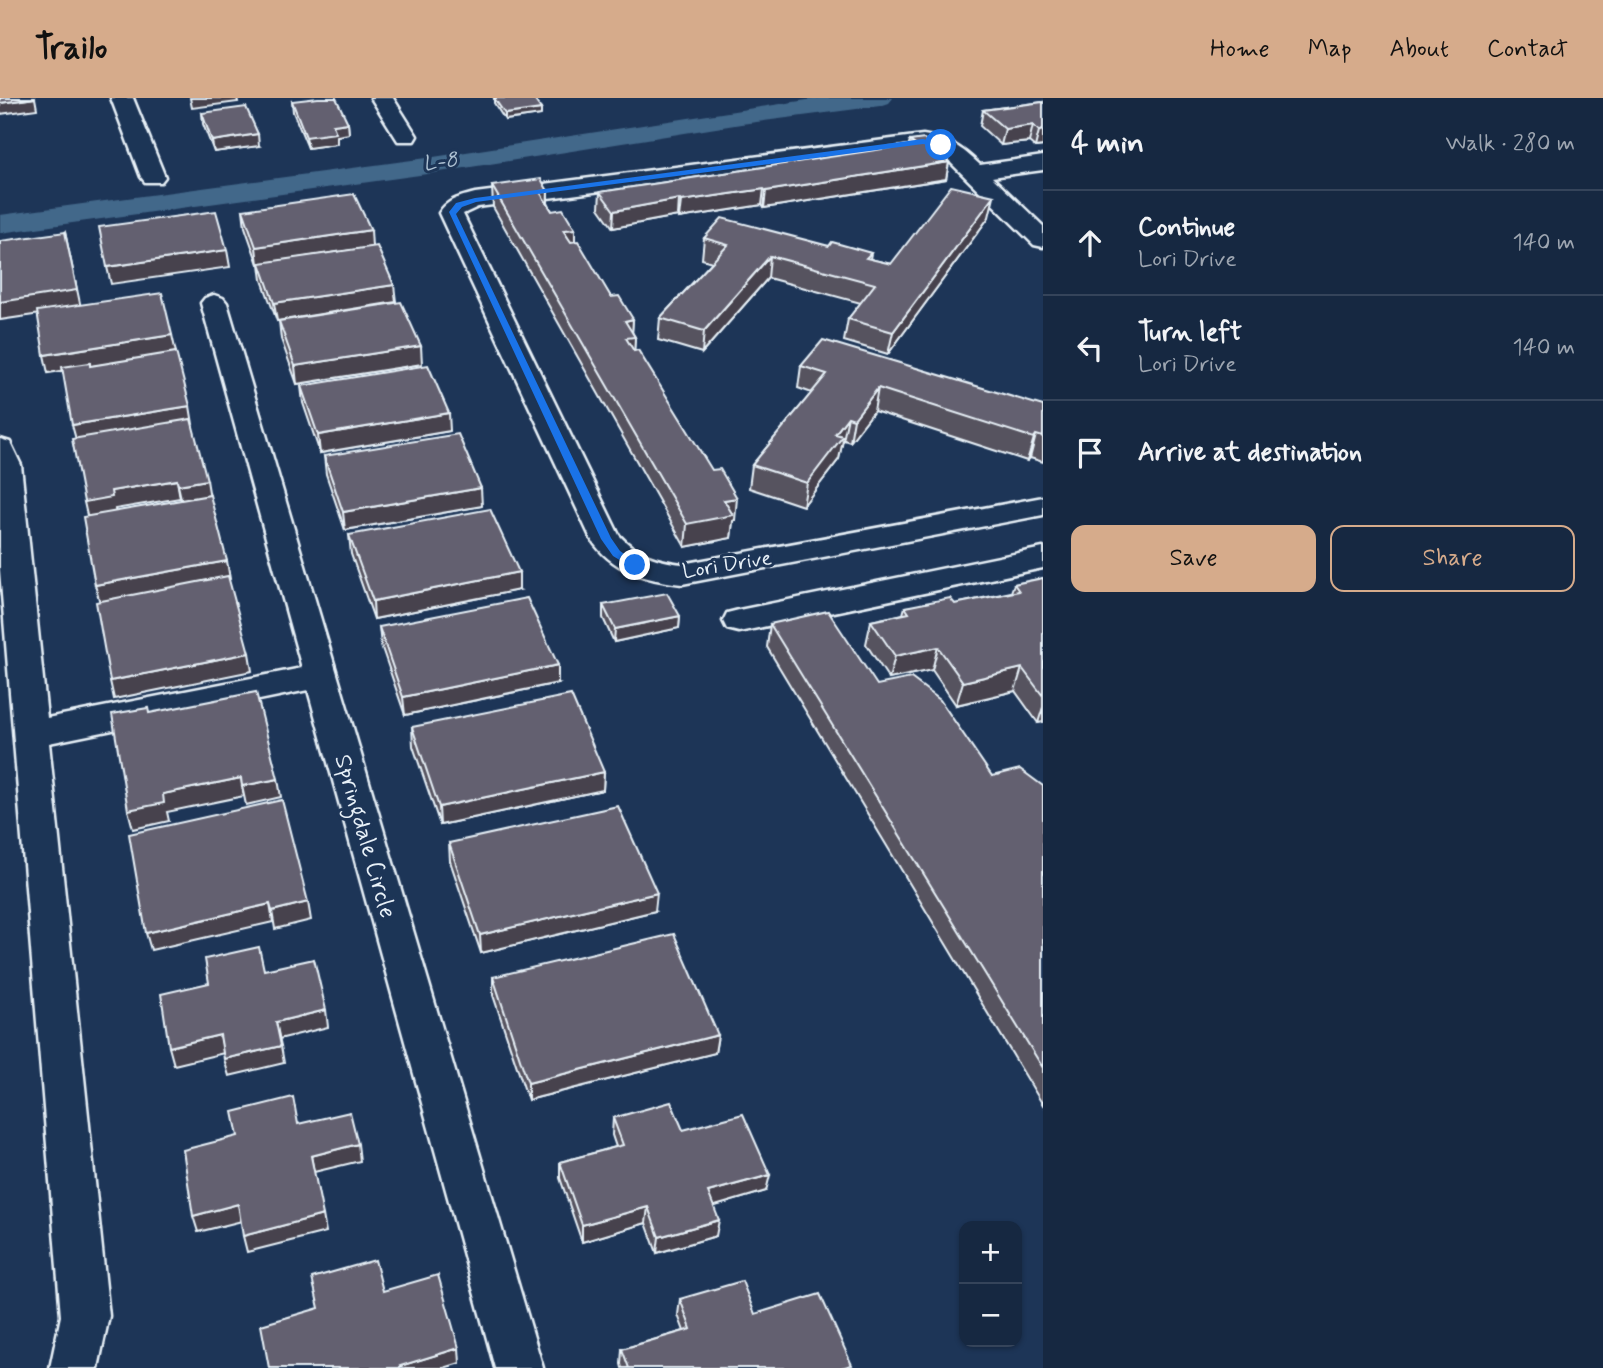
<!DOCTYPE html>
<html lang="en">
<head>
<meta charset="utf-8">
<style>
	body { margin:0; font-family:Mynerve,sans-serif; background:#1f3048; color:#f1f3f6 }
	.controls { position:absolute; right:21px; bottom:21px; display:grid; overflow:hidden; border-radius:14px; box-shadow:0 2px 5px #0004 }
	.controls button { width:63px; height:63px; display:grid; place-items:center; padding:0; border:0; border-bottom:2px solid #35445a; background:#162841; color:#f1f3f6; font:35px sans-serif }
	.stop { position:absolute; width:21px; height:21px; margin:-16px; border:5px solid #1a73e8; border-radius:50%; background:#fff }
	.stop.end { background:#1a73e8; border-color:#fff; box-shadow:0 2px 7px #0008 }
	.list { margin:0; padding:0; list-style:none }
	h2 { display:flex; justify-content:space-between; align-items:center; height:91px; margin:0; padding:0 28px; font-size:30px }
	h2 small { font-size:23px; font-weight:400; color:#9ea6b1 }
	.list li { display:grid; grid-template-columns:46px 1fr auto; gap:21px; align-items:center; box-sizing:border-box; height:105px; padding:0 28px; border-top:2px solid #35445a }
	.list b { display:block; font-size:26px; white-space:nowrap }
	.list p { margin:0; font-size:23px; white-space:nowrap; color:#9ea6b1 }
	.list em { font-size:23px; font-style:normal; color:#9ea6b1 }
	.actions { display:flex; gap:14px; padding:21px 28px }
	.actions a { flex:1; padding:16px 0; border:2px solid #d6ab8b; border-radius:14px; text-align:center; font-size:24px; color:#d6ab8b }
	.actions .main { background:#d6ab8b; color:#111 }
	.icon { flex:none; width:38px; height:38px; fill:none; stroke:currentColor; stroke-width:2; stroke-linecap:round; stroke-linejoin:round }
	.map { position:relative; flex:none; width:1043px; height:1270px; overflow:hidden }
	header { display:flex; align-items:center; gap:42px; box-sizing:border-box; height:98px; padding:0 35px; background:#d6ab8b; color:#111 }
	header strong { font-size:33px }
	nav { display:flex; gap:38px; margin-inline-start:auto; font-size:24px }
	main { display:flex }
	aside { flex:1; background:#162841 }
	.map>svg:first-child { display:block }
</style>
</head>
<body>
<header>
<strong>Trailo</strong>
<nav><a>Home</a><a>Map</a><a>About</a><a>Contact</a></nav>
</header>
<main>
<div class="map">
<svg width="1043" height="1270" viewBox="0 0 1043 1270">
	<rect width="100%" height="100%" fill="#1d3557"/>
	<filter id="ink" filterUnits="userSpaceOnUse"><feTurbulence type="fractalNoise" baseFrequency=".0143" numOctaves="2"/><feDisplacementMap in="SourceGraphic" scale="14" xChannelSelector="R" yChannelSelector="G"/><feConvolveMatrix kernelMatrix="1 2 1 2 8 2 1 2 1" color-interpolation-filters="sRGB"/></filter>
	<g filter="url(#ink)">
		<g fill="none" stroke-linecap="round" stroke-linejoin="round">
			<!-- canal -->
			<path fill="#43688a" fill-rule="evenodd" d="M820 0H893L889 5 880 8 741 26 427 76 0 135V117L427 60Z"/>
			<defs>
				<g id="minor">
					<path d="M111 0H133L165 79 161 84H145L141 79Z"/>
					<path d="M371 0H393L417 38 414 43H398Z"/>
					<path d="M923 37C949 41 961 49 980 67L1043 58V72L992 79 1043 128V149L1034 147 945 59 935 53 923 51 478 109 463 116 619 437C637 457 657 463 682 466L1043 399V417L682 486C645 482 612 473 591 441L439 115C448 101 460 99 475 95Z"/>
					<path d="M214 197 223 200 227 205 543 1270H495L308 592 49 645 109 1218 98 1270H50L61 1218 0 472V341L10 344 21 367 47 620 302 570 201 205 205 200Z"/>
					<path d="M1043 450V470L739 534 727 531 723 523 727 515 739 512Z"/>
				</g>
			</defs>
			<!-- minor casing -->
			<use href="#minor" stroke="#e8f1f8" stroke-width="5"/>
			<!-- minor -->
			<use href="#minor" fill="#1d3557" fill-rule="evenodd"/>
		</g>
		<!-- wall -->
		<g fill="#56535f" stroke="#e8f1f8" stroke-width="2">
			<path d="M494 0 541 17 505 22 494 5Z"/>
			<path d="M292 3 348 25 349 36 337 38V46L308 50 293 14Z"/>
			<path d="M1043 4V48L1035 49 1029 44 1001 47 980 28 983 12Z"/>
			<path d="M202 15 259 48 214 54 203 26Z"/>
			<path d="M910 43 949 64 946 81 764 110 762 107 679 120 678 118 613 130 599 110 600 94 909 47Z"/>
			<path d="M492 88 548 93V105L552 113 575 131V143L611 199 633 221 632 234 635 239 634 253 735 422 733 423 731 440 685 449 493 109Z"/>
			<path d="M243 112 372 148 396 204 277 223 262 182 260 166H258L245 129Z"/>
			<path d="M989 119 888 256 844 243 848 221 861 205 768 180 702 255 658 242 660 220 712 164 702 161 704 140 829 148 871 155 870 161 891 166Z"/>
			<path d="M279 223 422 266 297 286 281 241Z"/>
			<path d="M801 268 1043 308V364L1030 360 1027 363 874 313 850 344 844 342 842 344 839 361 803 408 749 390 752 367 812 295 798 290Z"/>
			<path d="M301 288 450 333 320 355 303 305Z"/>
			<path d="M324 358 482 408 345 432 326 376Z"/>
			<path d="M349 437 519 492 374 521 351 456Z"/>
			<path d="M1043 480V624L1038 625 1015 593 956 607 932 572 889 581 866 546 871 523 903 516 905 509 955 506 1011 494 1014 486Z"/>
			<path d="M603 507 680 518 679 530 614 544 603 520Z"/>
			<path d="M770 526 877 587 992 678 1043 688V1007L767 549Z"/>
			<path d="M379 529 558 585 405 617 381 547Z"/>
			<path d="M412 629 604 674 603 692 440 727 413 648Z"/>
			<path d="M449 745 655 813 481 855 450 763Z"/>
			<path d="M493 879 718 937 715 955 528 1002 493 897Z"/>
			<path d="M613 1020 683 1032 766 1093 714 1108 716 1138 657 1155 646 1125 582 1144 560 1080V1064L616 1049 612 1037Z"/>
			<path d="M680 1201 755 1216 850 1270H622L621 1266 622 1251 684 1233 678 1217Z"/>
		</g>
		<!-- shaded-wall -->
		<g fill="#46434e" stroke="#e8f1f8" stroke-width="2">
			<path d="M35 0 37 11 0 16V5Z"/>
			<path d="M190 0H237L238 4 192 10Z"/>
			<path d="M541 11V17L505 22V16Z"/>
			<path d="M348 25 349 36 337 38V46L308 50 306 39 333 27Z"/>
			<path d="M1033 27 1029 44 1001 47 1005 31Z"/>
			<path d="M1043 32V48L1035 49 1039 33Z"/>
			<path d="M258 36 259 48 214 54 212 43Z"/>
			<path d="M949 64 946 81 764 110 766 93Z"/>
			<path d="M764 91 762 107 679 120 681 103Z"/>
			<path d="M548 93 547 114 540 94Z"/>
			<path d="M994 98 989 119 888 256 893 234Z"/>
			<path d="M679 101 678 118 613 130 614 113Z"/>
			<path d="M575 131V152L563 132Z"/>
			<path d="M371 132 372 149 258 166 256 149Z"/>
			<path d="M65 134 81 210 0 222V204Z"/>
			<path d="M227 152 230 169 111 186 107 169Z"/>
			<path d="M770 158 768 180 702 255 704 233Z"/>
			<path d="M394 187 396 204 277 223 274 205Z"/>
			<path d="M633 221 632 239H635L634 261 625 262V223Z"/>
			<path d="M172 237 176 255 48 275 44 257Z"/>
			<path d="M421 248 422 266 297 286 295 268Z"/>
			<path d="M878 290 874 313 850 344 854 321Z"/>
			<path d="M190 308 193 326 77 345 72 327Z"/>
			<path d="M449 315 450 333 320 355 318 337Z"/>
			<path d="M848 319 839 361 803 408 807 385 835 336Z"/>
			<path d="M1036 337 1030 360 1027 363 1034 340Z"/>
			<path d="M177 382 180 400 115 411 116 417 88 422 84 404 111 393Z"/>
			<path d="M207 382 210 400 182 405 178 387Z"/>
			<path d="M481 390 482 408 345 432 343 414Z"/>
			<path d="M737 400 735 422 733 423 731 440 685 449 687 426 724 402Z"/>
			<path d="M227 463 230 481 100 505 95 487Z"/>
			<path d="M519 474V492L374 521 373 503Z"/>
			<path d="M680 518 679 530 614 544 615 531Z"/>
			<path d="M938 549 932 572 889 581 895 558Z"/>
			<path d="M249 555 252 573 114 601 110 583Z"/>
			<path d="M558 567V585L405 617 403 599Z"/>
			<path d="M1022 570 1015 593 956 607 963 584Z"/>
			<path d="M1043 609V624L1038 625Z"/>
			<path d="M604 674 603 692 440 727 439 709Z"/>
			<path d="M241 680 244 698 167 714 169 723 133 731 128 712 163 696Z"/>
			<path d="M278 681 281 699 246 707 242 688Z"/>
			<path d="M657 795 655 813 481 855 480 837Z"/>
			<path d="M308 804 311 822 275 831 272 813Z"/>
			<path d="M270 806 273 824 151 852 146 835Z"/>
			<path d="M326 912 328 929 279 941 276 924Z"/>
			<path d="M220 937 224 955 174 967 169 949Z"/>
			<path d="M718 937 715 955 528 1002V985Z"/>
			<path d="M281 948 284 965 229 978 224 961Z"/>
			<path d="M358 1046 360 1063 314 1074 311 1058Z"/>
			<path d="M770 1077 766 1093 705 1111 708 1094Z"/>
			<path d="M238 1106 242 1123 198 1134 193 1118Z"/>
			<path d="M648 1109 646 1125 582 1144V1127Z"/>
			<path d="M323 1117 326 1134 247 1154 243 1138Z"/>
			<path d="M719 1122 716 1138 657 1155 659 1139Z"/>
			<path d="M459 1250 460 1265 444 1270H400V1268Z"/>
		</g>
		<!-- building -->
		<g fill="#64606f" stroke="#e8f1f8" stroke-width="2">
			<path d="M0 0H35L0 5Z"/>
			<path d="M318 0H336L348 25 333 27 336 35 306 39 292 3Z"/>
			<path d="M494 0H533L541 11 505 16Z"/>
			<path d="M1043 4V32L1039 33 1033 27 1005 31 983 12Z"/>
			<path d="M246 9 258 36 212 43 202 15Z"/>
			<path d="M924 41 949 64 766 93 764 91 681 103 679 101 614 113 600 94 914 46 910 43Z"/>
			<path d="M541 81 548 93 540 94 552 113 563 111 575 131 563 132 571 144 578 143 611 199 619 198 633 221 625 223 635 239 626 240 634 253 638 252 712 372 720 371 737 400 724 402 733 417 687 426 492 88Z"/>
			<path d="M951 88 994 98 893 234 848 221 875 186 770 158 704 233 660 220 728 147 704 140 722 120 829 148 832 144 871 155 866 160 891 166Z"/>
			<path d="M354 96 371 132 256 149 243 112Z"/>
			<path d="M216 113 227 152 107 169 99 129Z"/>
			<path d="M65 134 77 192 0 204V143Z"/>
			<path d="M377 148 394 187 274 205 260 165Z"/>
			<path d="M162 195 172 237 44 257 37 213Z"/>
			<path d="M401 204 421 248 295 268 279 223Z"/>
			<path d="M823 242 1043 308V339L1036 337 1034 340 878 290 854 321 848 319 835 336 843 338 807 385 752 367 827 276 801 268Z"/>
			<path d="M176 254 190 308 72 327 62 269 90 265V268Z"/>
			<path d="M428 267 449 315 318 337 301 288Z"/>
			<path d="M191 321 207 382 178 387 177 382 111 393 112 399 84 404 72 341Z"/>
			<path d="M458 336 481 390 343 414 324 358Z"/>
			<path d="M210 397 227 463 95 487 83 419Z"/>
			<path d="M490 411 519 474 373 503 349 437Z"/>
			<path d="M228 478 249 555 110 583 96 504Z"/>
			<path d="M1043 480V598L1022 570 963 584 938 549 895 558 871 523 909 515 905 509 950 500 955 506 1019 493 1014 486Z"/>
			<path d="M667 495 680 518 615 531 603 507Z"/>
			<path d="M527 500 558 567 403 599 379 529Z"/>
			<path d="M828 513 877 587 911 580 940 602 992 678 1020 671 1043 688V970L770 526Z"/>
			<path d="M256 594 278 681 242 688 241 680 163 696 164 705 128 712 112 616 148 610 149 615Z"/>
			<path d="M571 597 604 674 439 709 412 629Z"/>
			<path d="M282 702 308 804 272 813 270 806 146 835 129 736Z"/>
			<path d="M618 708 657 795 480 837 449 745Z"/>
			<path d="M674 836 718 937 528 985 493 879Z"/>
			<path d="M259 849 264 872 314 861 326 912 276 924 281 948 224 961 220 937 169 949 161 896 209 885 205 861Z"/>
			<path d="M293 999 298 1026 350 1014 358 1046 311 1058 323 1117 243 1138 238 1106 193 1118 183 1052 238 1038 233 1014Z"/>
			<path d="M671 1004 683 1032 743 1016 770 1077 708 1094 719 1122 659 1139 648 1109 582 1127 560 1064 623 1047 613 1020Z"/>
			<path d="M375 1162 383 1193 438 1177 459 1250 400 1268 401 1270H269L261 1227 319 1210 312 1180Z"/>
			<path d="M742 1183 755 1216 820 1196 852 1267 841 1270H629L622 1251 691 1231 680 1201Z"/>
		</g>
	</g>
	<!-- route -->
	<path fill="#1a73e8" d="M923 41 944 47 941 49 923 46 476 104 462 109 456 116 611 440 620 453 640 467 631 469 613 458 601 441 449 114 456 105 475 100Z"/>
	<g text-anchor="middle" stroke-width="6" stroke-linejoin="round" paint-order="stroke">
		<!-- far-water labels -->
		<g font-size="21" font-style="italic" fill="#aec1d2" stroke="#1d3557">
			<text transform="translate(440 63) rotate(-8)" y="7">L-8</text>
		</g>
		<!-- far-street labels -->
		<g font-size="21" fill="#e8f1f8" stroke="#1d3557">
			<text transform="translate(727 466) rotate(-9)" y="7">Lori Drive</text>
		</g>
		<!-- street labels -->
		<g font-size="24" fill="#e8f1f8" stroke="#1d3557">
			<text transform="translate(366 738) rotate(74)" y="8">Springdale Circle</text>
		</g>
	</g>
</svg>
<div class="controls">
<button>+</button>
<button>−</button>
</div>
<div class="stop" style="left:941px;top:47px"></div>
<div class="stop end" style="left:635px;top:467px"></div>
</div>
<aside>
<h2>4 min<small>Walk · 280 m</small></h2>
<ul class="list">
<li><svg class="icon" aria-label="ahead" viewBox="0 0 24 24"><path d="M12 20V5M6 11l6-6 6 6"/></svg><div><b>Continue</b><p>Lori Drive</p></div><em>140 m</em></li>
<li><svg class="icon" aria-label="left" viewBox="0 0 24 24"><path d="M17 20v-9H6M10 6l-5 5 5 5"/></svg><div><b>Turn left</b><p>Lori Drive</p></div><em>140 m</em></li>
<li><svg class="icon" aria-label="arrive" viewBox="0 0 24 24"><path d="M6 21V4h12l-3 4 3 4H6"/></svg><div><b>Arrive at destination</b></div></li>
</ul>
<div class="actions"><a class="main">Save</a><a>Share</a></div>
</aside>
</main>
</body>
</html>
